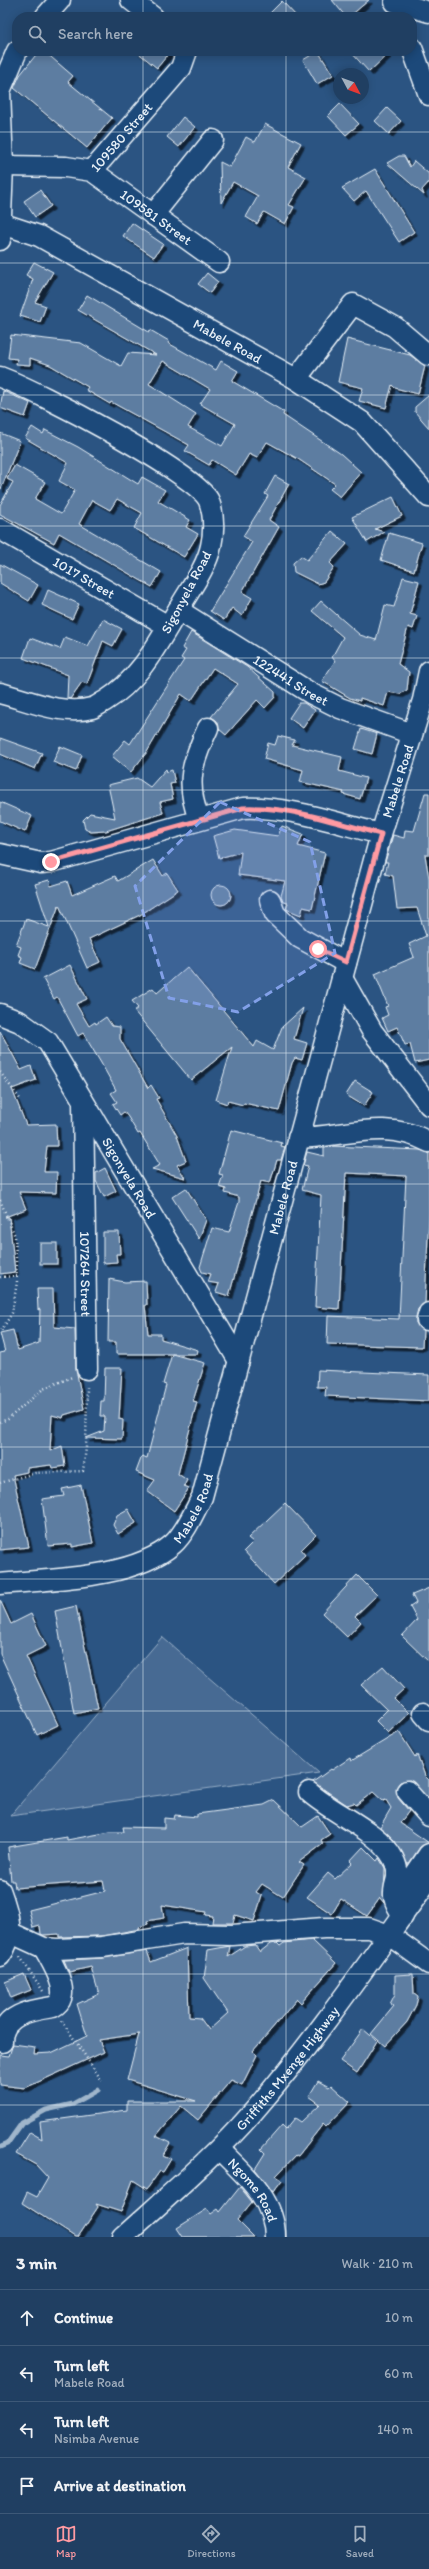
<!DOCTYPE html>
<html lang="en">
<head>
<meta charset="utf-8">
<style>
	body { margin:0; font-family:Itim,sans-serif; background:#284668; color:#f1f3f6 }
	.compass { position:absolute; left:333px; top:68px; width:36px; height:36px; border-radius:50%; background:#203f62; box-shadow:0 2px 10px #0003; rotate:131deg }
	.stop { position:absolute; width:12px; height:12px; margin:-9px; border:3px solid #ff9aa2; border-radius:50%; background:#fff }
	.stop.end { background:#ff9aa2; border-color:#fff; box-shadow:0 1px 4px #0008 }
	.list { margin:0; padding:0; list-style:none }
	h2 { display:flex; justify-content:space-between; align-items:center; height:52px; margin:0; padding:0 16px; font-size:17px }
	h2 small { font-size:13px; font-weight:400; color:#a2afbe }
	.list li { display:grid; grid-template-columns:26px 1fr auto; gap:12px; align-items:center; box-sizing:border-box; height:56px; padding:0 16px; border-top:1px solid #3d5877 }
	.list b { display:block; font-size:15px; white-space:nowrap }
	.list p { margin:0; font-size:13px; white-space:nowrap; color:#a2afbe }
	.list em { font-size:13px; font-style:normal; color:#a2afbe }
	.icon { flex:none; width:22px; height:22px; fill:none; stroke:currentColor; stroke-width:2; stroke-linecap:round; stroke-linejoin:round }
	.map { position:relative; flex:none; width:429px; height:2237px; overflow:hidden }
	.search { position:absolute; background:#203f62; box-shadow:0 2px 10px #0003; left:12px; right:12px; top:12px; height:44px; display:flex; align-items:center; gap:10px; box-sizing:border-box; padding:0 14px; border-radius:16px; color:#a2afbe; font-size:15px }
	.sheet { height:276px; background:#203f62 }
	nav { display:flex; justify-content:space-around; align-items:center; box-sizing:border-box; height:56px; border-top:1px solid #3d5877; background:#203f62; font-size:11px; color:#a2afbe }
	nav a { display:grid; justify-items:center; gap:2px }
	nav .on { color:#ff9aa2 }
	.map>svg:first-child { display:block }
</style>
</head>
<body>
<div class="map">
<svg width="429" height="2237" viewBox="0 0 429 2237">
	<defs>
		<filter id="shadow"><feDropShadow dx="3.5" dy="3.5" stdDeviation="0" flood-color="#0009"/></filter>
	</defs>
	<rect width="100%" height="100%" fill="#2b5482"/>
	<filter id="ink" filterUnits="userSpaceOnUse"><feTurbulence type="fractalNoise" baseFrequency=".025" numOctaves="2"/><feDisplacementMap in="SourceGraphic" scale="8" xChannelSelector="R" yChannelSelector="G"/><feConvolveMatrix kernelMatrix="1 2 1 2 8 2 1 2 1" color-interpolation-filters="sRGB"/></filter>
	<g filter="url(#ink)">
		<!-- green -->
		<path fill="#476b93" stroke="#98aec6" d="M162 1637 319 1773 10 1816Z"/>
		<g fill="none" stroke-linecap="round" stroke-linejoin="round">
			<!-- stream -->
			<path stroke="#a0b6cb" stroke-width="5" d="M0 2147 7 2144 22 2123 46 2110 73 2104 98 2090"/>
		</g>
		<!-- building -->
		<g fill="#5d7da1" stroke="#e8f1f8" fill-rule="evenodd" filter="url(#shadow)">
			<path d="M332 0H369L349 17H346Z"/>
			<path d="M282 1 297 17H266Z"/>
			<path d="M39 51H44L73 76 68 82 112 118 87 148 14 88 20 75Z"/>
			<path d="M136 51H171L157 68Z"/>
			<path d="M318 51 333 75 317 84 303 60Z"/>
			<path d="M350 51H391L369 72Z"/>
			<path d="M340 104 359 124 346 135 328 116Z"/>
			<path d="M387 108 401 121 389 134 375 121Z"/>
			<path d="M183 117 195 127 179 147 167 137Z"/>
			<path d="M265 124 301 143 288 167 306 177 289 205 294 207 285 224 264 212 257 224 246 217 258 196 233 182 221 203 220 162 230 167 246 137 255 142Z"/>
			<path d="M399 156H404L410 167 414 161 429 174V182L422 190 424 195 387 163Z"/>
			<path d="M375 169 414 232 399 242 366 191 354 201 342 188Z"/>
			<path d="M40 190 51 206 35 217 24 201Z"/>
			<path d="M132 223 163 244 154 257 123 236Z"/>
			<path d="M34 262 53 272 35 302 46 306 40 322 20 316 33 279 26 275Z"/>
			<path d="M207 273 218 282 210 293 198 284Z"/>
			<path d="M87 295 149 332 150 330 169 341 168 343 216 370 221 361 238 371 232 381 284 412 283 415 341 454 361 472 340 497 330 489 335 484 298 459 267 442 257 458 249 454 236 475 212 460 209 465 185 451 189 445 111 402 110 404 86 390 88 387 50 365 30 358V365L16 364 17 359 8 358 11 335 81 343 121 366 128 353 156 355 78 310ZM163 361 210 389 200 404 235 424 222 446 188 427 196 414 149 384Z"/>
			<path d="M347 339 410 355 425 366 418 394 395 388 392 385 386 408 359 401 363 388 338 382Z"/>
			<path d="M3 391 30 403 25 417 0 408Z"/>
			<path d="M429 395V428L415 412V407Z"/>
			<path d="M32 427 43 434 45 430 78 447 138 484 142 477 165 490 158 501 190 520 186 527 198 534 184 557 134 528 142 513 117 499 110 510 92 500 79 524 161 572 152 587 59 533 54 543 0 514V505L13 482 7 479 15 465 45 482 35 499 61 514 75 490 59 481 68 463 25 438Z"/>
			<path d="M0 433 20 441 1 489H0Z"/>
			<path d="M275 476 289 484 269 520 279 527 242 592 252 598 242 616 232 608 224 620 210 611 252 542 243 536 268 496 265 494Z"/>
			<path d="M393 497 402 516 375 529 384 532 367 542 352 517Z"/>
			<path d="M332 531 347 544 330 563 334 567 324 582 318 584 294 572 293 563 301 556 307 560Z"/>
			<path d="M389 533 422 543 414 571 381 560Z"/>
			<path d="M0 564 38 585 29 601 0 583Z"/>
			<path d="M403 577 419 581 410 614 417 616 413 629 408 627 398 664 409 672 407 690 400 694 388 692 384 706 360 698V701L350 698 322 681 335 661 332 657 343 637 312 611 321 601 360 635 376 640 385 605 394 607Z"/>
			<path d="M48 590 79 604 72 619 42 605Z"/>
			<path d="M103 619 122 629 113 646 103 641 87 684 82 682 70 699 67 698 68 675 23 658 30 638 60 649 65 637 88 646Z"/>
			<path d="M191 632 247 667 275 692V697L265 708 257 700 226 735 219 729 217 721 211 717 238 684 213 668 191 701 181 694 147 752 131 772 112 756 125 740 130 744 184 660 181 658 186 650 182 648Z"/>
			<path d="M299 703H304L315 710 303 728 289 718Z"/>
			<path d="M361 729 377 734 372 754 355 749Z"/>
			<path d="M278 736 295 740 292 745 342 757 339 771 366 778 360 799 343 794 344 792 300 782 303 770 264 759 268 743 275 745Z"/>
			<path d="M0 738 42 753 35 769 0 754Z"/>
			<path d="M60 746 82 755 76 771 53 762Z"/>
			<path d="M166 769 167 772 172 770 175 783 170 784 173 799 160 802 163 813 106 831 91 832 85 829 83 820 90 813 115 818 108 785 137 778 150 787Z"/>
			<path d="M425 793H429V855H425L429 878V1060L415 1063 410 1044 405 1045 397 1027 388 1031 382 1018 388 1015 385 1007 388 1006 375 974 414 957 409 944 426 936 417 908 397 909 393 876 385 874 388 862H385L393 835 404 838 405 830 414 831Z"/>
			<path d="M0 802 32 816 25 832 0 821Z"/>
			<path d="M282 826 303 834 298 846 325 853 312 909 303 907 301 915 286 909 288 903 283 902 281 896 285 881 238 875 241 852 219 858 213 836 235 830 278 836Z"/>
			<path d="M153 860 163 876 167 873 178 890 140 915 89 939 100 962 87 968 59 905 35 969 20 963 22 957 18 955 21 947 16 945 26 919 49 927 35 884 49 880 51 886 67 881 72 895 115 876 118 881Z"/>
			<circle cx="221" cy="895" r="10"/>
			<path d="M70 965 87 999 76 1004 89 1026 95 1022 96 1024 106 1017 112 1026 120 1027V1039L148 1088 151 1085 159 1098 156 1099 177 1136 186 1161 177 1165 185 1178 152 1169 160 1165 140 1133 138 1134 128 1117 124 1112 120 1115 113 1104 117 1102 111 1093 116 1090 101 1063 83 1033 78 1036 57 997 54 999 43 979Z"/>
			<path d="M187 967 254 1047 257 1041 273 1050 282 1027 303 1008 294 1039 307 1043 302 1060 295 1058 292 1063 279 1111 244 1103 243 1105 228 1101 227 1104 216 1100 232 1047 191 1080 134 1011 138 1008 132 1001 153 988 157 993Z"/>
			<path d="M0 1031 21 1070 31 1066 36 1080 12 1089 26 1125 56 1124 57 1146H47L44 1172H57L56 1193 19 1192 26 1209 5 1217H9L15 1272 0 1274Z"/>
			<path d="M355 1081 373 1092 364 1106 346 1095Z"/>
			<path d="M231 1130 282 1143 281 1146 285 1147 281 1160H277L270 1183 261 1181 229 1296 216 1292 219 1284 208 1282 211 1274 202 1272 200 1267 212 1228 229 1232 239 1202V1197L225 1193 226 1189 219 1187 223 1175 219 1174Z"/>
			<path d="M331 1146 420 1150 429 1153V1214L425 1303 418 1309 416 1317V1323L423 1331 422 1347 327 1344 328 1316 399 1319 406 1176 346 1173 339 1309 315 1307 321 1195 302 1190 308 1166 303 1165 307 1152 324 1156V1147Z"/>
			<path d="M105 1168 116 1191 104 1197 96 1181V1173Z"/>
			<path d="M186 1188 206 1220 199 1239 172 1197Z"/>
			<path d="M103 1232H119L120 1254H116L117 1262 103 1263Z"/>
			<rect x="40" y="1243" width="17" height="21"/>
			<path d="M109 1279 125 1282 146 1281 147 1305H145L148 1334H161V1339L198 1350 197 1354H116V1342H108Z"/>
			<path d="M37 1289H53L54 1327 75 1329 76 1369 84 1409 64 1415 63 1418 52 1415 50 1451 62 1446 65 1466 52 1468 51 1465 27 1468V1472L13 1475 29 1547 0 1550V1353L5 1352 0 1333 13 1330 18 1350 39 1343 40 1309 38 1310Z"/>
			<path d="M172 1354 205 1363 193 1401 197 1402 178 1474 187 1480 184 1486 189 1488 174 1511 147 1491 155 1480 136 1472 142 1456 147 1458 166 1385 163 1384Z"/>
			<path d="M105 1368H122L119 1419 123 1420 122 1439 86 1438 104 1431 105 1416H100L101 1401H104Z"/>
			<path d="M318 1370 429 1375V1401L325 1396 326 1387H317Z"/>
			<path d="M81 1485 93 1543 72 1547V1544L48 1546 42 1499 64 1496 62 1489Z"/>
			<path d="M285 1503 316 1535 301 1550 305 1555 274 1584 244 1551 253 1542 248 1538Z"/>
			<path d="M128 1509 136 1523 118 1534 113 1525 117 1515Z"/>
			<path d="M357 1575 377 1595 355 1616 361 1622 347 1637 322 1613Z"/>
			<path d="M429 1588V1662L402 1636 417 1620 410 1607 416 1603 412 1595Z"/>
			<path d="M0 1600 11 1624 31 1614 46 1646 26 1656 58 1725 37 1735 0 1654Z"/>
			<path d="M76 1606 98 1708 74 1713 55 1611Z"/>
			<path d="M383 1666 404 1689 394 1698 409 1713 388 1733 376 1721 387 1710 361 1685Z"/>
			<path d="M399 1732 415 1757 417 1754 425 1776 429 1780V1799L410 1780 400 1782 396 1788 398 1798 409 1811 400 1823 429 1843 420 1847 408 1865 395 1841 380 1827 391 1808 386 1800 383 1801 373 1792 356 1805 354 1803 347 1805 313 1782 331 1769 332 1770 350 1758 351 1761Z"/>
			<path d="M274 1800 302 1827 318 1816 330 1834 321 1840 323 1844 299 1862 304 1865 283 1897 262 1884 256 1892 262 1896 254 1921 235 1915 233 1923H212L213 1916 205 1915 206 1912 162 1905 164 1918 147 1921 148 1924 139 1927 140 1929 101 1936 59 1937V1934L43 1935 41 1934 40 1926 33 1928 29 1910 105 1891 103 1881 15 1888 14 1881H11L8 1847 67 1837V1840L110 1832H124L123 1827 164 1828V1818L174 1819 175 1815 197 1817V1814L264 1805Z"/>
			<path d="M363 1847 377 1861 379 1858 385 1868 384 1903 380 1898 367 1916 341 1899 332 1914 307 1897 328 1873 335 1879 352 1863 350 1861Z"/>
			<path d="M312 1940 336 1963 301 2003 297 1999 253 2051 257 2055 242 2085 231 2080 198 2120 181 2106 156 2136 170 2143 163 2155 171 2159 163 2172 160 2171 147 2189 133 2180 121 2212 96 2204 98 2207 78 2237H75L22 2203 27 2192 37 2197 48 2178 36 2165 16 2154 30 2132 42 2139 40 2122 127 2110V2101H196L127 2080 139 2034 99 2040 104 2052 25 2088 0 2085V2055L9 2056 13 2044 35 2047 34 2054 51 2053 87 2036 77 2004 99 1994 91 1967 69 1972 64 1960 104 1958 147 1951 151 1962 187 1948 189 2017 200 2018 209 2030 228 2013 204 1978 208 1950 230 1946 228 1957 245 1946 255 1945 260 1952 270 1944 277 1943 280 1946 284 1943Z"/>
			<path d="M24 1974 31 1990 11 1998 5 1982Z"/>
			<path d="M413 1974 414 1994 418 1997 416 2005 407 2022 385 2046 371 2034 394 2006 390 2004 395 1994V1975Z"/>
			<path d="M363 2029 377 2041 357 2073 340 2061Z"/>
			<path d="M318 2081 329 2087 331 2085 350 2102 326 2127 323 2124 298 2156 296 2155 276 2176 282 2180 273 2192 255 2169 265 2153 261 2149 282 2125 286 2129 295 2118 301 2122 320 2104 309 2096Z"/>
			<path d="M240 2187 252 2202 237 2220 254 2237H183L177 2228 207 2209 211 2214 218 2209 220 2212Z"/>
		</g>
		<g fill="none" stroke-linecap="round" stroke-linejoin="round">
			<defs>
				<g id="minor">
					<path d="M131 0 153 17"/>
					<path d="M395 2 429 12"/>
					<path d="M45 17 60 0"/>
					<path d="M412 48 429 95"/>
					<path id="s1" d="M3 166 66 167 92 171 181 68 187 51"/>
					<path id="s2" d="M92 171 219 262"/>
					<path d="M153 215 213 140"/>
					<path id="s3" d="M0 223 39 236 296 379 362 422 429 497"/>
					<path d="M0 240 3 166 0 91 17 51"/>
					<path d="M0 377C34 389 198 474 209 501 214 515 214 532 211 546 207 566 191 588 181 605 159 641 141 679 105 701 101 703 96 707 92 708 62 716 28 700 0 693"/>
					<path d="M296 379 353 304 395 327 428 355"/>
					<path id="s4" d="M0 529 168 626"/>
					<path id="s5" d="M178 610 312 694 340 708 412 734"/>
					<path d="M199 819C185 783 192 762 208 728"/>
					<path d="M0 854 41 863 51 862 243 808C290 806 335 823 381 834"/>
					<path d="M270 900 275 914 300 938 346 963"/>
					<path d="M342 978 372 1031 429 1105"/>
					<path id="s6" d="M0 1014 20 1022 48 1042 239 1361"/>
					<path id="s7" d="M83 1102 87 1369"/>
					<path d="M298 1138C344 1137 385 1118 429 1142"/>
					<path d="M427 1320 429 1313"/>
					<path id="s8" d="M0 1584C51 1579 133 1579 173 1544 186 1532 194 1512 202 1497L381 834 423 700 429 671"/>
					<path d="M423 1713 429 1720"/>
					<path d="M407 1791 429 1816"/>
					<path d="M309 1792C333 1814 378 1830 393 1858 403 1878 393 1880 394 1896 394 1903 400 1910 403 1916"/>
					<path d="M0 1890C8 1912 16 1935 0 1956"/>
					<path d="M397 1901 429 1854"/>
					<path d="M9 1932 44 1948 57 1949 102 1947 184 1934 232 1935 324 1928H369L389 1935 429 1964"/>
					<path d="M2 2042C1 2014 33 2010 53 2007 75 1996 51 1962 44 1948"/>
					<path id="s9" d="M219 2149C244 2174 275 2199 275 2237"/>
					<path id="s10" d="M123 2237C168 2196 214 2157 254 2111 317 2038 372 1957 429 1879"/>
				</g>
			</defs>
			<!-- minor casing -->
			<use href="#minor" stroke="#e8f1f8" stroke-width="23"/>
			<!-- path -->
			<g stroke="#e8f1f8" stroke-width="2.5" stroke-dasharray="1 3" stroke-linecap="butt">
				<path d="M0 1072 20 1099"/>
				<path d="M0 1200 15 1236 17 1282 12 1313 0 1333"/>
				<path d="M0 1277 17 1276"/>
				<path d="M0 1422 8 1419 43 1389 72 1377"/>
				<path d="M0 1483 35 1473 83 1471 86 1448 87 1387"/>
				<path d="M20 1957 43 1991"/>
				<path d="M62 2021 102 2081"/>
			</g>
			<!-- minor -->
			<use href="#minor" stroke="#1f4a7a" stroke-width="20"/>
		</g>
	</g>
	<g fill="none" stroke-linecap="round" stroke-linejoin="round" filter="url(#ink)">
		<!-- route -->
		<path stroke="#ff9aa2" stroke-width="5" d="M51 862 243 808C290 806 335 823 381 834L346 962 318 949"/>
	</g>
	<!-- marked area -->
	<path fill="#82a0e8" fill-opacity="0.2" stroke="#82a0e8" stroke-width="3" stroke-dasharray="8 5" stroke-linejoin="round" d="M220 802 310 842 335 953 238 1012 169 998 135 886Z"/>
	<!-- grid -->
	<path fill="none" stroke="#e8f1f8" stroke-width="1" stroke-opacity="0.55" d="M143 0V17M286 0V17M143 51V2237M286 51V2237M0 132H429M0 263H429M0 395H429M0 526H429M0 658H429M0 790H429M0 921H429M0 1053H429M0 1184H429M0 1316H429M0 1447H429M0 1579H429M0 1711H429M0 1842H429M0 1974H429M0 2105H429"/>
	<g text-anchor="middle" stroke-width="4" stroke-linejoin="round" paint-order="stroke">
		<!-- street labels -->
		<g font-size="14" fill="#e8f1f8" stroke="#1f4a7a">
			<text dy="5" stroke="none"><textPath href="#s1" startOffset="134">109580 Street</textPath></text>
			<text dy="5" stroke="none"><textPath href="#s2" startOffset="79">109581 Street</textPath></text>
			<text dy="5" stroke="none"><textPath href="#s3" startOffset="257">Mabele Road</textPath></text>
			<text dy="5" stroke="none"><textPath href="#s4" startOffset="97">1017 Street</textPath></text>
			<text transform="translate(186 592) rotate(-62)" y="5">Sigonyela Road</text>
			<text dy="5" stroke="none"><textPath href="#s5" startOffset="133">122441 Street</textPath></text>
			<text dy="5" stroke="none"><textPath href="#s8" startOffset="978">Mabele Road</textPath></text>
			<text dy="5" stroke="none"><textPath href="#s6" startOffset="214">Sigonyela Road</textPath></text>
			<text dy="5" stroke="none"><textPath href="#s8" startOffset="546">Mabele Road</textPath></text>
			<text dy="5" stroke="none"><textPath href="#s7" startOffset="172">107264 Street</textPath></text>
			<text dy="5" stroke="none"><textPath href="#s8" startOffset="222">Mabele Road</textPath></text>
			<text dy="5" stroke="none"><textPath href="#s10" startOffset="236">Griffiths Mxenge Highway</textPath></text>
			<text dy="5" stroke="none"><textPath href="#s9" startOffset="54">Ngome Road</textPath></text>
		</g>
	</g>
</svg>
<svg class="compass" viewBox="-18 -18 36 36"><path d="M0-13l5 13h-10z" fill="#e53935"/><path d="M0 13l5-13h-10z" fill="#a2afbe"/></svg>
<div class="stop" style="left:318px;top:949px"></div>
<div class="stop end" style="left:51px;top:862px"></div>
<div class="search"><svg class="icon" aria-label="search" viewBox="0 0 24 24"><circle cx="10" cy="10" r="6"/><path d="M15 15l6 6"/></svg>Search here</div>
</div>
<section class="sheet">
<h2>3 min<small>Walk · 210 m</small></h2>
<ul class="list">
<li><svg class="icon" aria-label="ahead" viewBox="0 0 24 24"><path d="M12 20V5M6 11l6-6 6 6"/></svg><div><b>Continue</b></div><em>10 m</em></li>
<li><svg class="icon" aria-label="left" viewBox="0 0 24 24"><path d="M17 20v-9H6M10 6l-5 5 5 5"/></svg><div><b>Turn left</b><p>Mabele Road</p></div><em>60 m</em></li>
<li><svg class="icon" aria-label="left" viewBox="0 0 24 24"><path d="M17 20v-9H6M10 6l-5 5 5 5"/></svg><div><b>Turn left</b><p>Nsimba Avenue</p></div><em>140 m</em></li>
<li><svg class="icon" aria-label="arrive" viewBox="0 0 24 24"><path d="M6 21V4h12l-3 4 3 4H6"/></svg><div><b>Arrive at destination</b></div></li>
</ul>
</section>
<nav>
<a class="on"><svg class="icon" aria-label="map" viewBox="0 0 24 24"><path d="M3 6l6-2 6 2 6-2v14l-6 2-6-2-6 2zM9 4v14M15 6v14"/></svg>Map</a>
<a><svg class="icon" aria-label="directions" viewBox="0 0 24 24"><path d="M12 3l9 9-9 9-9-9zM9 14v-3h6M13 9l2 2-2 2"/></svg>Directions</a>
<a><svg class="icon" aria-label="saved" viewBox="0 0 24 24"><path d="M7 4h10v16l-5-4-5 4z"/></svg>Saved</a>
</nav>
</body>
</html>
